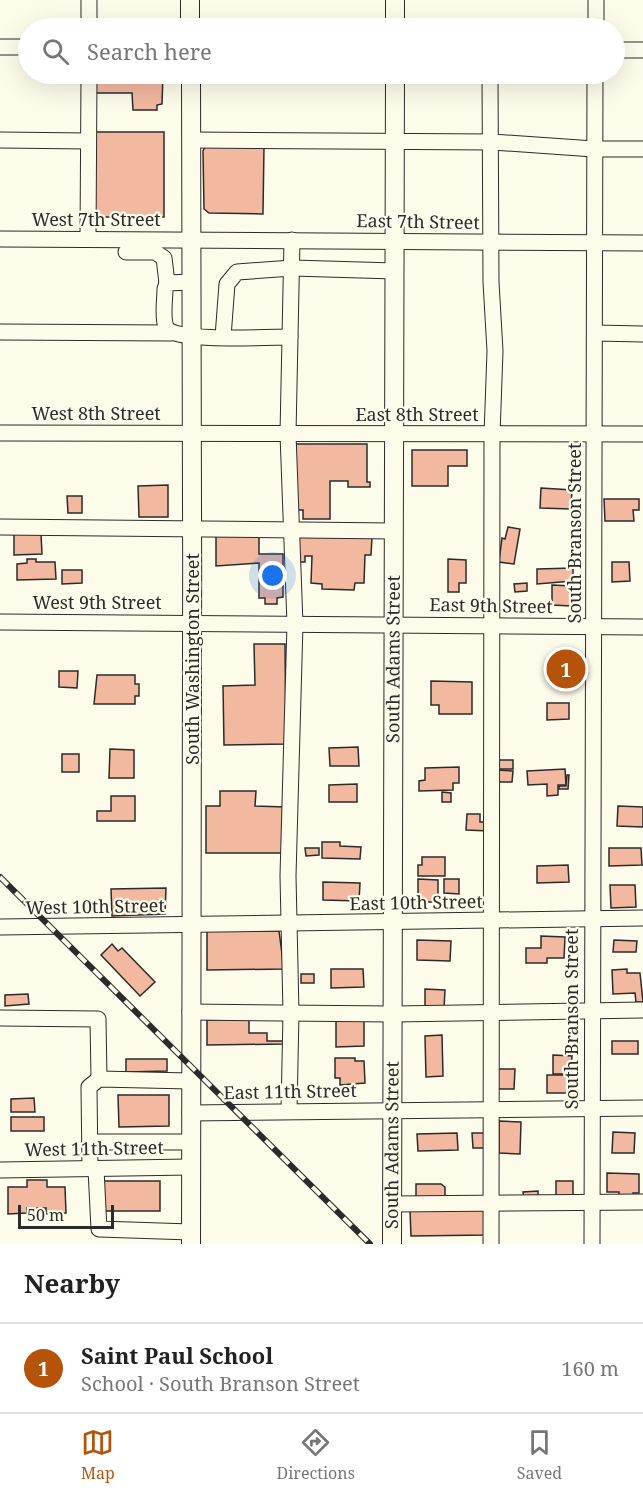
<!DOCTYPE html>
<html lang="en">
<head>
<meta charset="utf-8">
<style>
	body { margin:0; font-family:"Noto Serif",serif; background:#f6f6f6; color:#222 }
	.scale { position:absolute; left:18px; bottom:15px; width:96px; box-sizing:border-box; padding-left:6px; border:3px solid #2b2b2b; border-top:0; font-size:16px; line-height:21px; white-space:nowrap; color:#2b2b2b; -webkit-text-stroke:4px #fdfbea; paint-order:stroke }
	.you { position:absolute; left:273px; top:576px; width:21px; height:21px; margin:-15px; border:4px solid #fff; border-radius:50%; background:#1a73e8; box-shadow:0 0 0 9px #1a73e833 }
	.badge { display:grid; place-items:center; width:39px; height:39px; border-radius:50%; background:#b45309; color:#fff; font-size:20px; font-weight:700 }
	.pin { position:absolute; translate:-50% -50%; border:3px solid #fff; box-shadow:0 2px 6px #0006 }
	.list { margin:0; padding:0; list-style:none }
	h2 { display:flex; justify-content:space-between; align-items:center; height:78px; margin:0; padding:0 24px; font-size:26px }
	h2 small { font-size:20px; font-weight:400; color:#767676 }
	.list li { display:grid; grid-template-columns:39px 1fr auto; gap:18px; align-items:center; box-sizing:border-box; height:90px; padding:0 24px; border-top:2px solid #e0e0e0 }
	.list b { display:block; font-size:22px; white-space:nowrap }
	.list p { margin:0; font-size:20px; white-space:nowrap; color:#767676 }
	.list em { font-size:20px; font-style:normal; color:#767676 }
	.icon { flex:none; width:33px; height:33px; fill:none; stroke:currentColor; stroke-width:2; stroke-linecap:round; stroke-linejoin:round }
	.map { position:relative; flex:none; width:643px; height:1244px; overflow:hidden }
	.search { position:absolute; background:#fff; box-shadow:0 6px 24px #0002; left:18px; right:18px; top:18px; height:66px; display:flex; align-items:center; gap:15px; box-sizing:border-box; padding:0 21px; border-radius:33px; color:#767676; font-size:22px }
	.sheet { height:168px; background:#fff }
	nav { display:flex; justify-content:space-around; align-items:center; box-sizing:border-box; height:84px; border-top:2px solid #e0e0e0; background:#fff; font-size:16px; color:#767676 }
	nav a { display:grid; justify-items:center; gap:3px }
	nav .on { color:#b45309 }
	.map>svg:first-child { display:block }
</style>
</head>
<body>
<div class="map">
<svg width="643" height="1244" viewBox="0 0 643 1244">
	<rect width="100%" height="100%" fill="#fdfbea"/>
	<!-- building -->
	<g fill="#f2b8a0" stroke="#2b2b2b" stroke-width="1.5">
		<path d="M90 74H163L162 104 157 105V110H133L132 93H90Z"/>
		<rect x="94" y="132" width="70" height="85"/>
		<path d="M206 145 264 146 263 214 209 213 204 209 203 151Z"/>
		<path d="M296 444H367V482H370V487H348V481H330V519H303V510H295Z"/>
		<path d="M412 450H467V466H448V486H412Z"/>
		<path d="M168 485V517H139L138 486Z"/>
		<path d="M541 488 572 490 571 509 540 508Z"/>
		<path d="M67 496H82V513H68Z"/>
		<path d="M604 499H639V510H633L634 521H605Z"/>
		<path d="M508 527 520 529 514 564 499 562 502 538 505 539Z"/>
		<path d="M295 532 372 537 371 555H365L364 583H355L354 590 322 589V584L311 583 312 556H305V562H294Z"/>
		<path d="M14 534H41L42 554 14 555Z"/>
		<path d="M216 536H259V554H283V597L277 598V604H265V598H259V563L216 566Z"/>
		<path d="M27 559H36V562H55L56 579 17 580V564L27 563Z"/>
		<path d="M448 559 466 560V583H459V592H448Z"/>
		<path d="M612 562H629L630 581 612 582Z"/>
		<path d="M573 568V581L537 584V569Z"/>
		<path d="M62 570H82V583L62 584Z"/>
		<path d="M527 583V591L515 592 514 584Z"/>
		<path d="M552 585 572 586 571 606 552 605Z"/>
		<path d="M254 644H285L286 744 224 745 223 686 255 685Z"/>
		<path d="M59 671H78L77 688 59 687Z"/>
		<path d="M97 675H135V684H139V696H135V704H94Z"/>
		<path d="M431 681 472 682V714H439V705H431Z"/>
		<path d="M547 703H569V719L547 720Z"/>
		<path d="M358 747 359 766H330L329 748Z"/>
		<path d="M110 749 134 750V778H109Z"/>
		<rect x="62" y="754" width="17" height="18"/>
		<rect x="497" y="760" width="16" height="9"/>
		<path d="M459 767V783H453V790L419 791V781L425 780V768Z"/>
		<path d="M565 769 566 785H558V795L547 796V784L528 785 527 771Z"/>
		<path d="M497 770 513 771 512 782H497Z"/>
		<path d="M567 775H569L568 789H559V786H566Z"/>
		<path d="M357 784V802H329V785Z"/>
		<path d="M220 791H256L255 806 285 807V853H206V806H220Z"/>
		<path d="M442 792 451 793V802H442Z"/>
		<path d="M111 796H135V821H97V811H111Z"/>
		<path d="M618 806 643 807V827L617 826Z"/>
		<path d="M467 814H480V822H490L489 831 466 830Z"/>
		<path d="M322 842H340V846L361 847 360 859 322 858Z"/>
		<path d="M305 848H319V855L306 856Z"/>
		<path d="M609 848H641L642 865 609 866Z"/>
		<path d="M422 857H445V876H418V865H422Z"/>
		<path d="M568 865 569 882 537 883V866Z"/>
		<path d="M418 879 438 880V902H418Z"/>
		<path d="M444 879H459V894L444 893Z"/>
		<path d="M323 882 360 883 359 901 323 900Z"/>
		<path d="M610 885H635L636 907 611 908Z"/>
		<path d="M166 888 165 914 112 916 111 889Z"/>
		<path d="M207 931H279L284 969 207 970Z"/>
		<path d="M541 936 565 937 564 958H547V963H526V948H541Z"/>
		<path d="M417 940 451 941 450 961 417 960Z"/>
		<path d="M614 940 637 941 636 952H613Z"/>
		<path d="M112 944 118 951 122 948 155 982 140 996 101 955Z"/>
		<path d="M331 969H363L364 987 331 988Z"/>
		<path d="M627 969V973H640L643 1002H636L635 993 613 994 612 970Z"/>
		<rect x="301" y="974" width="13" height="9"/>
		<path d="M425 989 445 990 444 1008 425 1007Z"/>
		<path d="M28 994 29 1004 5 1006V995Z"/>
		<path d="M249 1019V1033H267V1041H284V1044L207 1045V1020Z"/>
		<path d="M336 1021H364V1046L336 1047Z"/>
		<path d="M442 1035 443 1076 426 1077 425 1036Z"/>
		<rect x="612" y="1041" width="26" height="13"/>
		<path d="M553 1055 572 1056 571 1074H553Z"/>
		<path d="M335 1058H355V1061H364L365 1083 340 1085V1078H335Z"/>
		<path d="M126 1059H167V1071L126 1072Z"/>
		<path d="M498 1069H515L514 1089H497Z"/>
		<rect x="547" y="1075" width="26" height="18"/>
		<path d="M118 1095H169V1126L119 1127Z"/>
		<path d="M34 1098 35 1112H11V1099Z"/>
		<rect x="11" y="1117" width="33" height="14"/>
		<path d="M499 1121 521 1122 520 1154 499 1153Z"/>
		<path d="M613 1132 635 1133 634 1153H612Z"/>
		<path d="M457 1133 458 1150 418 1151 417 1134Z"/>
		<path d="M472 1133H487L488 1148H473Z"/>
		<path d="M607 1173 639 1174V1193H633V1200L619 1199V1192H607Z"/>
		<path d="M27 1180H47V1187H65L66 1213 46 1214V1208H27V1213L8 1214V1187H27Z"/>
		<rect x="104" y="1181" width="56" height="30"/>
		<rect x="556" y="1181" width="17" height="16"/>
		<path d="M416 1184H441L445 1187V1200H416Z"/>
		<path d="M538 1191V1199L524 1200 523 1192Z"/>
		<path d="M488 1209V1235L411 1236 410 1210Z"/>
	</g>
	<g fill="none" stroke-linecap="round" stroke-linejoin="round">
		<defs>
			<g id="minor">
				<path d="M89 28V0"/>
				<path d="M596 28V0"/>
				<path d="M0 47H28"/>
				<path d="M614 50H643"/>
				<path d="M490 74 491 282 495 351 492 435 491 1244"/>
				<path d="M0 140 88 141"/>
				<path d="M191 140 492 142 594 149H643"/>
				<path d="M0 239 643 243"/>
				<path d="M88 239 89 74"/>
				<path d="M126 252H155L164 258 167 283"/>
				<path d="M192 282 167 283 165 289C165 299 162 317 166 327 172 343 271 337 290 337"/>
				<path d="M0 332 171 333"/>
				<path d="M595 333 643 334"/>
				<path d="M223 337 227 284 237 272 292 268 395 271"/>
				<path d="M0 433 643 434"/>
				<path d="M0 527 394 531"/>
				<path d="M0 622 643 627"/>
				<path d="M0 927 643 918"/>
				<path d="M190 1012 393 1014 643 1010"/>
				<path d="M0 1018 98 1019 99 1079"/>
				<path d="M289 1111 291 1013 288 876 295 624 288 434 292 240"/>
				<path d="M190 1113 643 1108"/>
				<path d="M90 1142H190"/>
				<path d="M90 1169 89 1087 99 1079 190 1081"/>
				<path d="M96 1169 99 1229 191 1232"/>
				<path d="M0 1170 190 1167"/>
				<path d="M392 1204 643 1202"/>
				<path d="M592 1244 595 74"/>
			</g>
			<g id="major">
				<path d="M190 0V28"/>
				<path d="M395 28V0"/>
				<path d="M191 74C193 464 192 854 191 1244"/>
				<path id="s1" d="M392 1244 395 74"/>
			</g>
		</defs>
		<!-- minor casing -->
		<use href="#minor" stroke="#2b2b2b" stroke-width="17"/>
		<!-- major casing -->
		<use href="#major" stroke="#2b2b2b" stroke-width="20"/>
		<!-- minor -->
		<use href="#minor" stroke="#fdfbea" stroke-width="15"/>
		<!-- major -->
		<use href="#major" stroke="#fdfbea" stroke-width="18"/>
		<defs>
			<path id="rail" d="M0 877 370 1244"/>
		</defs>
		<!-- rail casing -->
		<use href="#rail" stroke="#2b2b2b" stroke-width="6"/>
		<!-- rail -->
		<use href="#rail" stroke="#fdfbea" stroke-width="4" stroke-dasharray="11" stroke-linecap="butt"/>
	</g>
	<g text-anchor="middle" stroke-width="4.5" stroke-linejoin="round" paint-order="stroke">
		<!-- street labels -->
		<g font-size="18" fill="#2b2b2b" stroke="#fdfbea">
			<text x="96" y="226">West 7th Street</text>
			<text transform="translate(418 222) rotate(1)" y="6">East 7th Street</text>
			<text x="96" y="420">West 8th Street</text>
			<text x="417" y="421">East 8th Street</text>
			<text transform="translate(575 533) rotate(-90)" y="6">South Branson Street</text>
			<text x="97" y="609">West 9th Street</text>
			<text transform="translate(491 606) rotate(1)" y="6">East 9th Street</text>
			<text transform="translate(193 659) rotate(-90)" y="6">South Washington Street</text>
			<text dy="6" stroke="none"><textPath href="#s1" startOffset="585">South Adams Street</textPath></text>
			<text transform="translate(416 903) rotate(-1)" y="6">East 10th Street</text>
			<text transform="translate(95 907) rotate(-1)" y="6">West 10th Street</text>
			<text transform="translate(572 1019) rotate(-90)" y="6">South Branson Street</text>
			<text transform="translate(290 1092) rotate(-1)" y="6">East 11th Street</text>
			<text dy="6" stroke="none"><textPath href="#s1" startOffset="99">South Adams Street</textPath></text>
			<text transform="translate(94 1149) rotate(-1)" y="6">West 11th Street</text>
		</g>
	</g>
</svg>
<div class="scale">50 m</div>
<div class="you"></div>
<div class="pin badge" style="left:566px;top:669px">1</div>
<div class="search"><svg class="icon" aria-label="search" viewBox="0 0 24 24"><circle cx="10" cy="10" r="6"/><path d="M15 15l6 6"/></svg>Search here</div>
</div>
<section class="sheet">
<h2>Nearby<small></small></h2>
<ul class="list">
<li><span class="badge">1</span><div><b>Saint Paul School</b><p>School · South Branson Street</p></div><em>160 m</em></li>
</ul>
</section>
<nav>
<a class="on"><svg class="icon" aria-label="map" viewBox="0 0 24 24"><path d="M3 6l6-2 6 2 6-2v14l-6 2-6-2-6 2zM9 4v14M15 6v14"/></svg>Map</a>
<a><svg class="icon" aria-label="directions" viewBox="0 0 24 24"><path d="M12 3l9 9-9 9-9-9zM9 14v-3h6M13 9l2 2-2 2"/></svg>Directions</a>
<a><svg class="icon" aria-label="saved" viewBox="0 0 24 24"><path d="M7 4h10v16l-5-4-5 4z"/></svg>Saved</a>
</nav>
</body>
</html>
